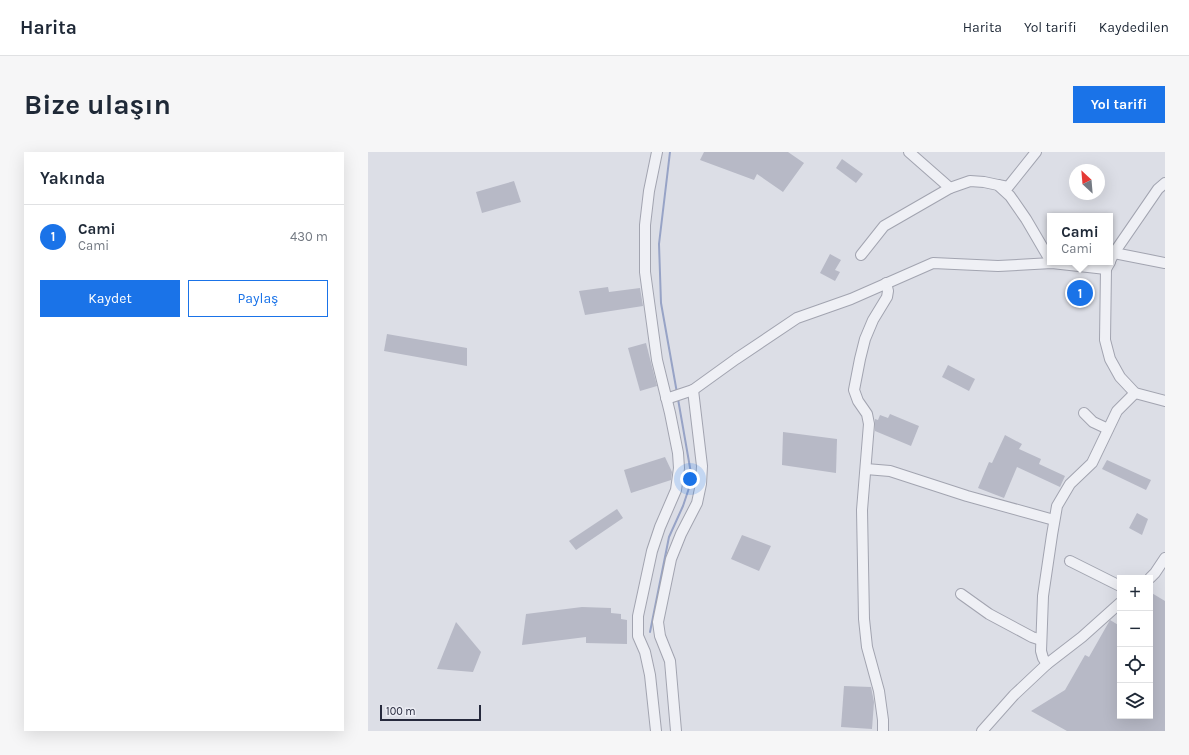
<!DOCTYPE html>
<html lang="tr">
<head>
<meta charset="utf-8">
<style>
	body { margin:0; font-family:Karla,sans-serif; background:#f6f6f7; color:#1f2937 }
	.controls { position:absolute; right:12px; bottom:12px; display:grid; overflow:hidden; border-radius:0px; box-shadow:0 4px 16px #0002 }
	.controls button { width:36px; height:36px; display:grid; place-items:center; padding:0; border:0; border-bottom:1px solid #e0e1e3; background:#fff; color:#1f2937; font:20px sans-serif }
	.compass { position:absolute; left:701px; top:12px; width:36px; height:36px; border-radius:50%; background:#fff; box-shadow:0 4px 16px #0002; rotate:334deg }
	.scale { position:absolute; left:12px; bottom:10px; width:101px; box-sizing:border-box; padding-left:4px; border:2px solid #26293c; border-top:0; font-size:11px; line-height:14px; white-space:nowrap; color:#26293c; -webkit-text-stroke:3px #ecedf4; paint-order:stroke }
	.you { position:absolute; left:322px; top:327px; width:14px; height:14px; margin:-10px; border:3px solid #fff; border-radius:50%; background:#1a73e8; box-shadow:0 0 0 6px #1a73e833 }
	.badge { display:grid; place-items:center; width:26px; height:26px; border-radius:50%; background:#1a73e8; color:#fff; font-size:13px; font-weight:700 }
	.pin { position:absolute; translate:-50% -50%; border:2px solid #fff; box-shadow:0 1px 4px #0006 }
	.popup { position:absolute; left:679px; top:61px; width:66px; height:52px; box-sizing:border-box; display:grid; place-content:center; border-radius:0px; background:#fff; filter:drop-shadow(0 1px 3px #0005); font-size:13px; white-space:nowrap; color:#747a83 }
	.popup b { font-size:15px; color:#1f2937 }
	.popup::after { content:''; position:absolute; left:50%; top:100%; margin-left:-8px; border:8px solid transparent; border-top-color:#fff }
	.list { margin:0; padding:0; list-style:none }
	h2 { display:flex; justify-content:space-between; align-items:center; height:52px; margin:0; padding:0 16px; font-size:17px }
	h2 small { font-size:13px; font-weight:400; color:#747a83 }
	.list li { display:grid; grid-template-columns:26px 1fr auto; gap:12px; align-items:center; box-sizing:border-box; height:64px; padding:0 16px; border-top:1px solid #e0e1e3 }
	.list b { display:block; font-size:15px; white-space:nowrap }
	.list p { margin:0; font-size:13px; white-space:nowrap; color:#747a83 }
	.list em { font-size:13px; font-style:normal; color:#747a83 }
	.actions { display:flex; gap:8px; padding:12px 16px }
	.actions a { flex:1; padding:9px 0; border:1px solid #1a73e8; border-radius:0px; text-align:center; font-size:14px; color:#1a73e8 }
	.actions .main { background:#1a73e8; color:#fff }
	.icon { flex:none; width:22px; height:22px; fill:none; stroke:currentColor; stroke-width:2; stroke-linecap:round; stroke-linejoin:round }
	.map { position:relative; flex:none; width:797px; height:579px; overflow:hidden; border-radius:0px }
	header { display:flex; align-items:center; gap:24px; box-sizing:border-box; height:56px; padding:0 20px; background:#fff; border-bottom:1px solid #e0e1e3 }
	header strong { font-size:19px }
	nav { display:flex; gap:22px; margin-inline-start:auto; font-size:14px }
	.intro { display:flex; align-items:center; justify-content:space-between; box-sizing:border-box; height:96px; padding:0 24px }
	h1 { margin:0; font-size:28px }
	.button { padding:10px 18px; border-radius:0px; background:#1a73e8; color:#fff; font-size:14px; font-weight:700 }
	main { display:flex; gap:24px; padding:0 24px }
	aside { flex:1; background:#fff; border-radius:0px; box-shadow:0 4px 16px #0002 }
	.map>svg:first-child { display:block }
</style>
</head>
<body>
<header>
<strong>Harita</strong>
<nav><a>Harita</a><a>Yol tarifi</a><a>Kaydedilen</a></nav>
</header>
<div class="intro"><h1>Bize ulaşın</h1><a class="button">Yol tarifi</a></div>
<main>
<aside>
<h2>Yakında<small></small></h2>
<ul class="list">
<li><span class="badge">1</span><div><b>Cami</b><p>Cami</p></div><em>430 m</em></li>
</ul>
<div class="actions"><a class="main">Kaydet</a><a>Paylaş</a></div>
</aside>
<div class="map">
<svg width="797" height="579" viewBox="0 0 797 579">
	<rect width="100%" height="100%" fill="#dcdee6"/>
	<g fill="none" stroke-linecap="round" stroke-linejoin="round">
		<!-- stream -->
		<g stroke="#97a3c6" stroke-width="2">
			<path d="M302 0 291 92 293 151 309 241"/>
			<path d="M282 480 301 385 315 354 324 327 310 247"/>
		</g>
	</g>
	<!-- building -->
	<g fill="#b7b9c6">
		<path d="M336 0H420L436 11 415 40 389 22 386 28 332 8Z"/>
		<path d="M474 7 495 22 488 31 468 16Z"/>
		<path d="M146 29 153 50 114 61 108 40Z"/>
		<path d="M462 102 473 108 467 118 472 120 467 129 452 121Z"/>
		<path d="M708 129 724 141 715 153 699 141Z"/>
		<path d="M240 135 241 140 272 136 275 154 217 163 211 139Z"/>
		<path d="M19 182 99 196V214L16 199Z"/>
		<path d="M278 191 289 234 272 239 260 196Z"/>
		<path d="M580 213 607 227 601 239 574 225Z"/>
		<path d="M522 262 551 274 543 294 507 279V267L510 268 512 263 520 266Z"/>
		<path d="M415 280 469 287 468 321 414 313Z"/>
		<path d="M637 283 654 292 651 297 673 307 671 312 697 324 692 335 649 315 636 346 610 336 621 310 624 311Z"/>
		<path d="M297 305 304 320 303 328 263 341 256 318Z"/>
		<path d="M739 308 783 328 778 338 734 317Z"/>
		<path d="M249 357 255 366 208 398 201 389Z"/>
		<path d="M769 361 780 367 774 383 761 376Z"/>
		<path d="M374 383 403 394 391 419 363 407Z"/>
		<path d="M782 440 797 449V579H699L663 559 697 538 717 503 721 505 742 468 752 474V564H782Z"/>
		<path d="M214 455 243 456V461L253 462V467L259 468V492L218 491V485L154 493 158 462Z"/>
		<path d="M88 470 113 500 105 520 69 517Z"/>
		<path d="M476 534 503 535 506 550 504 577 473 575Z"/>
	</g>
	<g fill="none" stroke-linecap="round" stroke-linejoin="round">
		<defs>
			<g id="minor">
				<path d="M541 0 582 36"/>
				<path d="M630 33 640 35 668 0"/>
				<path d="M746 101 797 111"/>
				<path d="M493 103 516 74 582 36 602 29 616 30 630 33 642 44 658 67 682 108"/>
				<path d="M742 109 746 101 790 37 797 31"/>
				<path d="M742 110 738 117 737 188 742 207 752 225 767 241 797 249"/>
				<path d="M298 246 304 245 325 238 368 207 429 166 483 147 565 111 630 114 684 111 738 117"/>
				<path d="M716 261 725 270 740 277"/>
				<path d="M498 317 522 319 599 344 686 368"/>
				<path d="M702 409 752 434"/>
				<path d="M782 426 787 421 797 406"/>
				<path d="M593 442 621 462 664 485 673 488"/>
				<path d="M679 512 675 506 673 499 675 444 684 383 689 354 702 332 724 311 749 259 767 241"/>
				<path d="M288 579 282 523 277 500 270 484V464L284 399 292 375 308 338 311 316 310 301 302 261 289 208 277 120V73L281 39 289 0"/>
				<path d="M308 579 302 509 292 484 290 470 303 407 313 382 329 351 333 332 334 314 325 238"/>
				<path d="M515 579V568L511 539 499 495 496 467 494 358 501 272 499 262 490 249 486 238 492 207 497 187 505 168 519 145 520 139 518 131"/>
				<path d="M614 579 646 543 679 512 714 485 752 451"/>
			</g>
		</defs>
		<!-- minor casing -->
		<use href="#minor" stroke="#a2a4b0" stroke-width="12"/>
		<!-- minor -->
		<use href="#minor" stroke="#eff0f5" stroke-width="10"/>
	</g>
</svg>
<div class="controls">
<button>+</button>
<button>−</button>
<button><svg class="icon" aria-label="locate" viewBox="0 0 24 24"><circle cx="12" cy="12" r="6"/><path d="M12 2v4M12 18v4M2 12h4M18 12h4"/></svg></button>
<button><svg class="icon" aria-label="layers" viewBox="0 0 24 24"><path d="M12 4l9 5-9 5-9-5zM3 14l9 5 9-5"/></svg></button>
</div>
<svg class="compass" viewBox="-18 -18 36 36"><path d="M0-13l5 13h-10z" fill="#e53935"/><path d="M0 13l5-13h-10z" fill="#747a83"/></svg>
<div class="scale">100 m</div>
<div class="you"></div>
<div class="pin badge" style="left:712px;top:141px">1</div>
<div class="popup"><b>Cami</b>Cami</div>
</div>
</main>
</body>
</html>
